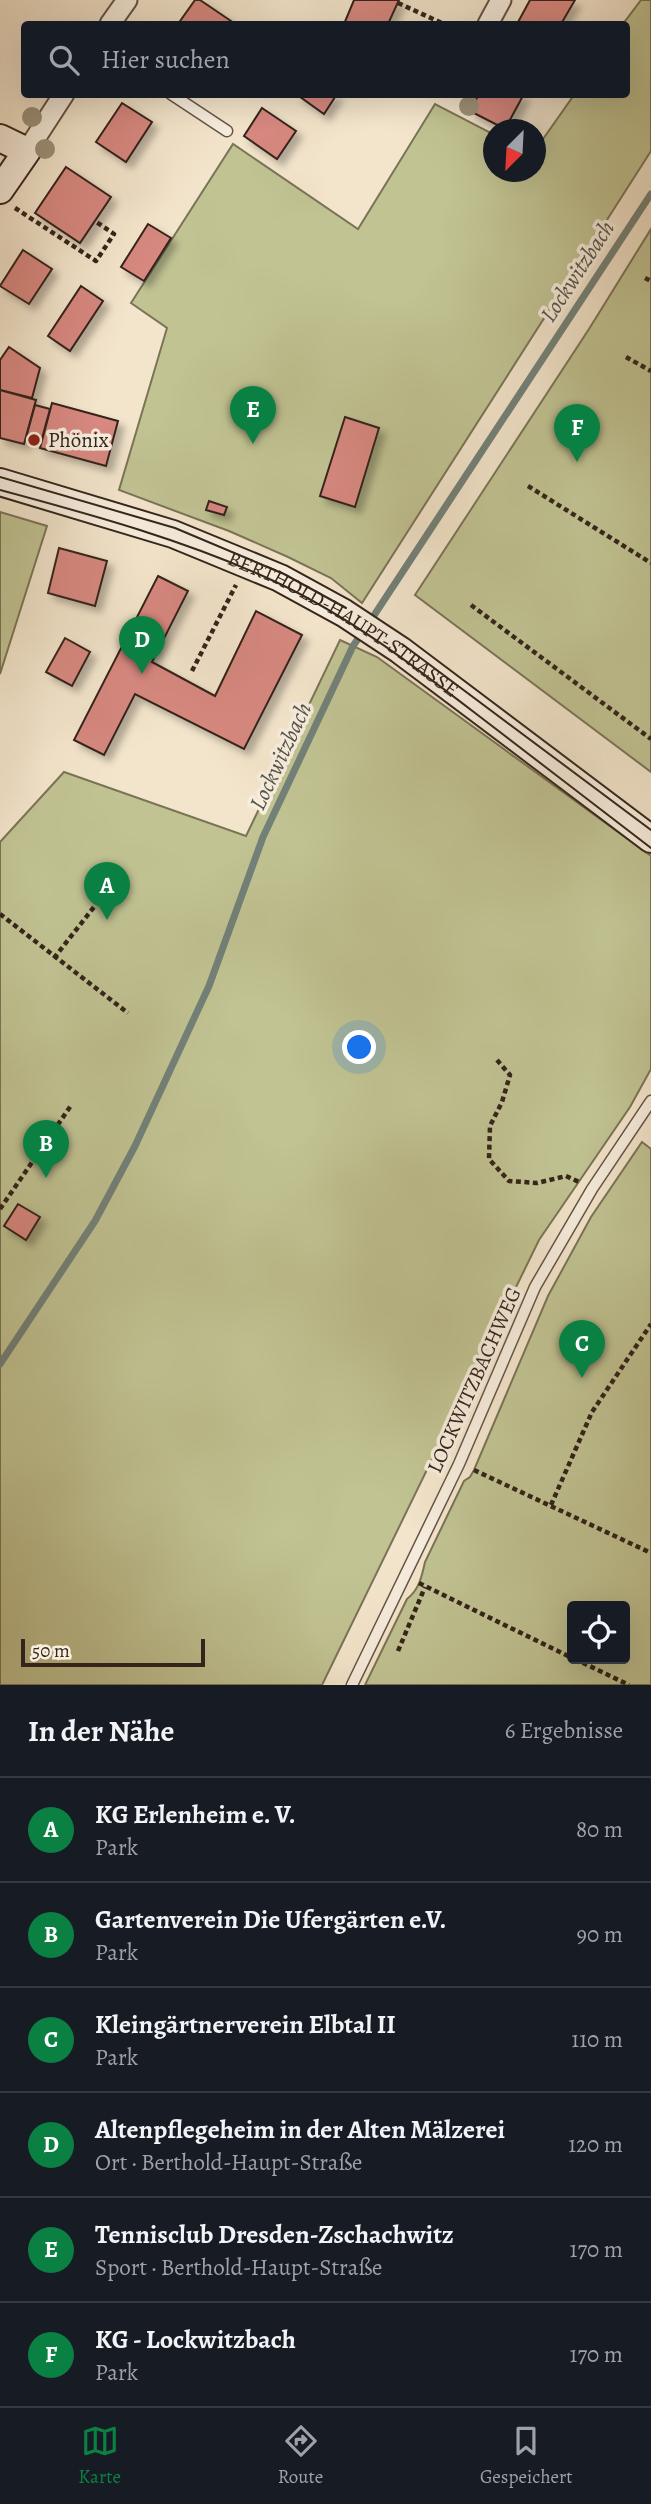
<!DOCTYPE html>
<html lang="de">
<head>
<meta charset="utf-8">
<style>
	body { margin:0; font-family:Alegreya,serif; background:#20242c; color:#f1f3f6 }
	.controls { position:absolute; right:21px; bottom:21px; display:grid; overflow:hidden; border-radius:7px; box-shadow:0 7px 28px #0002 }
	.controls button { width:63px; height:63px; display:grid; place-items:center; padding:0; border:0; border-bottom:2px solid #363941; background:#171b24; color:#f1f3f6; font:35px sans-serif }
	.compass { position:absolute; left:483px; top:119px; width:63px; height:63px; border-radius:50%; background:#171b24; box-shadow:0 7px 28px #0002; rotate:204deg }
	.scale { position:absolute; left:21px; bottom:18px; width:184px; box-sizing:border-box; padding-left:7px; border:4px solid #34241b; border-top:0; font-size:19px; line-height:24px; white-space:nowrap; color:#34241b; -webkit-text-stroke:5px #f7eede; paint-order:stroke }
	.you { position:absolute; left:360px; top:1048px; width:24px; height:24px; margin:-18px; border:5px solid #fff; border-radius:50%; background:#1a73e8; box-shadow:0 0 0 10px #1a73e833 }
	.badge { display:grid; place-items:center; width:46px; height:46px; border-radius:50%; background:#0b8043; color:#fff; font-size:23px; font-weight:700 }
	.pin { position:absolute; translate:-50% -58px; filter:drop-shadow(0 2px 4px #0008) }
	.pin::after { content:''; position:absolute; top:37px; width:24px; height:21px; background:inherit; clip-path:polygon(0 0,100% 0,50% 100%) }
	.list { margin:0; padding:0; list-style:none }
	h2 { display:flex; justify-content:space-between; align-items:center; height:91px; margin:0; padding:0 28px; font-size:30px }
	h2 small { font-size:23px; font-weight:400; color:#9ea1a6 }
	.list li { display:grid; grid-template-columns:46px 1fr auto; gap:21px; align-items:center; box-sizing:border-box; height:105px; padding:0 28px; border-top:2px solid #363941 }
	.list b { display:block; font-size:26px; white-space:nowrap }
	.list p { margin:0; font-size:23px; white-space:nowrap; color:#9ea1a6 }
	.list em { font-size:23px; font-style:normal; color:#9ea1a6 }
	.icon { flex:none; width:38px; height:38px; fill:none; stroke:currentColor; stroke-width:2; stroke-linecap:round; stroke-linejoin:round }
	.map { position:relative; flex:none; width:651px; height:1685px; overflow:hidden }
	.search { position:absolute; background:#171b24; box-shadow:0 7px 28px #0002; left:21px; right:21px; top:21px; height:77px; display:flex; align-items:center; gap:18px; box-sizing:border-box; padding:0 24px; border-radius:7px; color:#9ea1a6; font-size:26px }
	.sheet { height:721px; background:#171b24 }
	nav { display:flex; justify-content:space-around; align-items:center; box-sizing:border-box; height:98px; border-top:2px solid #363941; background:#171b24; font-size:19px; color:#9ea1a6 }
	nav a { display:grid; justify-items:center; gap:4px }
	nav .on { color:#0b8043 }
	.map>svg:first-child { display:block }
</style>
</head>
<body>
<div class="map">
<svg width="651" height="1685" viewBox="0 0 651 1685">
	<defs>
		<filter id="shadow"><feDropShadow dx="6" dy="6" stdDeviation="3.5" flood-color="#0004"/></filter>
	</defs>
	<rect width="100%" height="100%" fill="#f3e5cc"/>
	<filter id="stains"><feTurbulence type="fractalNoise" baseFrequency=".00286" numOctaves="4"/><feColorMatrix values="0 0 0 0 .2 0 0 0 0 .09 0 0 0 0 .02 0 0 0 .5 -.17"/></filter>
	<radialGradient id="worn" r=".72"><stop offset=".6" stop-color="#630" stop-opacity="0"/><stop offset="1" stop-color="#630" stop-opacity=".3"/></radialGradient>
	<!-- green -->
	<g fill="#c1c393" stroke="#7a7457" stroke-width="2" fill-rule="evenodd">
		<path d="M641 0H651V151L362 603 331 578 288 557 229 531 119 490 167 328 131 303 233 144 358 229 435 104 493 134 494 172H536V149L574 95 626 94V24H623Z"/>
		<path d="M651 229V772L415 595 589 329Z"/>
		<path d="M0 512 47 526 0 674Z"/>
		<path d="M340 640 377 657 651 856V1069L630 1107 539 1240 322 1685H0V842L64 772 246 836Z"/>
		<path d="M642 1142 651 1149V1685H365L407 1599C419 1590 422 1576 425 1562L464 1481 470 1477 474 1470 548 1296 591 1217ZM572 1606H625V1659H572Z"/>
	</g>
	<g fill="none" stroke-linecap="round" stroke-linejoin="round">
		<!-- stream -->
		<g stroke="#728179" stroke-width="7">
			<path d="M369 623 651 194"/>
			<path d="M0 1364 95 1221 135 1146 209 986 263 837 353 646 362 633"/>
		</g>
	</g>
	<!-- building -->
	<g fill="#d78880" stroke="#34241b" stroke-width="2" filter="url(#shadow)">
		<path d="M195 0H200L231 21 229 24H178Z"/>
		<path d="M354 0H399L388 24H344Z"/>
		<path d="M530 0H575L561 24H517Z"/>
		<path d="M296 94H337L324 114Z"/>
		<path d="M479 94H524L505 129 470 111Z"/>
		<path d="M122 103 152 122 126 162 96 142Z"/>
		<path d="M262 108 296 131 277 159 244 136Z"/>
		<path d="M66 167 111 197 80 243 35 213Z"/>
		<path d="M148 224 171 238 144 281 121 267Z"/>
		<path d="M23 250 52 269 29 304 0 286Z"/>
		<path d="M81 286 103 301 70 351 48 336Z"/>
		<path d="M9 347 40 368 32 398 0 390V360Z"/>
		<path d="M0 390 36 400 24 444 0 438Z"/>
		<path d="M52 403 118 421 106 466 40 448Z"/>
		<path d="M35 405 50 409 41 442 26 438Z"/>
		<path d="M345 417 379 428 355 507 320 496Z"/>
		<path d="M209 501 227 507 224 515 206 510Z"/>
		<path d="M59 548 107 561 95 606 48 593Z"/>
		<path d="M158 576 188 591 152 662 215 696 256 611 302 635 244 749 135 694 104 755 74 740Z"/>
		<path d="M65 638 90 652 72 686 46 672Z"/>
		<path d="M18 1204 40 1217 26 1240 4 1226Z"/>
	</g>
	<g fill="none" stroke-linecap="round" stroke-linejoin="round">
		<defs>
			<g id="lane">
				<path d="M171 94 227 131"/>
				<path d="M352 1685 459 1464 535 1287 592 1189 651 1101"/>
			</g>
			<g id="street">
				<path d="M110 24 127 0"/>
				<path d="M488 24 501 0"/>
				<path d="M27 151 64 94"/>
			</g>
			<g id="secondary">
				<path d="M0 138 27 151 0 190"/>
				<path id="s1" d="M0 482 173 534 280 578 344 613 400 650 651 839"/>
			</g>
		</defs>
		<!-- lane casing -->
		<use href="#lane" stroke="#645447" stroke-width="13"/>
		<!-- street casing -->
		<use href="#street" stroke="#645447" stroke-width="23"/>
		<!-- secondary casing -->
		<use href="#secondary" stroke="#34241b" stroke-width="30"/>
		<!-- path -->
		<g stroke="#34241b" stroke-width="4.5" stroke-dasharray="5 3.5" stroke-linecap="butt">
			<path d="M398 3 444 24"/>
			<path d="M15 208 96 261 114 234 95 221"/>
			<path d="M645 278 651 281"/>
			<path d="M626 357 651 371"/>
			<path d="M528 486 651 563"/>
			<path d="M471 605 651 739"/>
			<path d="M192 671 236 585"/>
			<path d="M0 914 128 1013"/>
			<path d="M54 958 94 907 111 868"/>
			<path d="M497 1060 510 1075 502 1102 490 1126 489 1159 509 1181 537 1183 566 1176 579 1182"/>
			<path d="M0 1209 72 1104"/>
			<path d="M474 1470 651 1553"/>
			<path d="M551 1505 592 1412 651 1324"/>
			<path d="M419 1583 572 1658"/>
			<path d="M398 1651 425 1587"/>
			<path d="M575 1659 629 1685"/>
		</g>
		<!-- lane -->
		<use href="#lane" stroke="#f7eede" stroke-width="10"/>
		<!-- street -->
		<use href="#street" stroke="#f7eede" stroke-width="19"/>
		<!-- secondary -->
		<use href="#secondary" stroke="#f7eede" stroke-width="26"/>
		<!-- tram -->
		<g stroke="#34241b" stroke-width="2">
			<path d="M0 477 175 528 284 574 346 608"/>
			<path d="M0 490C93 515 188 541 276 582 350 617 414 666 479 716 536 760 594 804 651 848"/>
			<path d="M402 644 651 830"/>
		</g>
	</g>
	<!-- trees -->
	<g fill="#9d917b">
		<circle cx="469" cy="106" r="10"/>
		<circle cx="32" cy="117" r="10"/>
		<circle cx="45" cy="149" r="10"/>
	</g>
	<!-- markers -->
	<circle fill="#8f2418" stroke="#f7eede" stroke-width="2.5" cx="34" cy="440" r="7"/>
	<g text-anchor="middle" stroke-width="7" stroke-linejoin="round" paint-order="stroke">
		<!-- poi labels -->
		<g font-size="21" fill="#34241b" stroke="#f7eede" text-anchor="start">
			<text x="48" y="447">Phönix</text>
		</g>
		<!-- street labels -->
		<g font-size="21" fill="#34241b" stroke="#f7eede">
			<text dy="7" stroke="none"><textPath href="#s1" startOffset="374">BERTHOLD-HAUPT-STRASSE</textPath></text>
			<text transform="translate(474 1380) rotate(-66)" y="7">LOCKWITZBACHWEG</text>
		</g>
		<!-- water labels -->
		<g font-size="23" font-style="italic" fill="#53524a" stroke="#f7eede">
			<text transform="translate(577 271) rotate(-57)" y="8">Lockwitzbach</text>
			<text transform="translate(280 756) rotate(-65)" y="8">Lockwitzbach</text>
		</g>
	</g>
	<rect width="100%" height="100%" filter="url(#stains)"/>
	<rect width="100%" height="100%" fill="url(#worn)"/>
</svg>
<div class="controls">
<button><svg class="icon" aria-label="locate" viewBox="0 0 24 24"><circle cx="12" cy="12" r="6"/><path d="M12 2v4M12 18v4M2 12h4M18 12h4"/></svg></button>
</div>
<svg class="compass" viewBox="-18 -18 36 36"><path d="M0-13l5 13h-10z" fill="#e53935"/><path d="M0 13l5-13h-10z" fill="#9ea1a6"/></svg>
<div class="scale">50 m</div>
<div class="you"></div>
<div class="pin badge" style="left:107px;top:920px">A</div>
<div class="pin badge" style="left:46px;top:1178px">B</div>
<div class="pin badge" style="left:582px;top:1378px">C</div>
<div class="pin badge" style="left:142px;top:674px">D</div>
<div class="pin badge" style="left:253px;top:444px">E</div>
<div class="pin badge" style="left:577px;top:462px">F</div>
<div class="search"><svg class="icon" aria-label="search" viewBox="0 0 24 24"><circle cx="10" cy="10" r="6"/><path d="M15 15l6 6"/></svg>Hier suchen</div>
</div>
<section class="sheet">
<h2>In der Nähe<small>6 Ergebnisse</small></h2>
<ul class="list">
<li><span class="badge">A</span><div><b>KG Erlenheim e. V.</b><p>Park</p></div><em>80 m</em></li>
<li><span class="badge">B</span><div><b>Gartenverein Die Ufergärten e.V.</b><p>Park</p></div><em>90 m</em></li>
<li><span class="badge">C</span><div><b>Kleingärtnerverein Elbtal II</b><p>Park</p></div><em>110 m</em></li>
<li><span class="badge">D</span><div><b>Altenpflegeheim in der Alten Mälzerei</b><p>Ort · Berthold-Haupt-Straße</p></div><em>120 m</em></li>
<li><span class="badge">E</span><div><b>Tennisclub Dresden-Zschachwitz</b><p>Sport · Berthold-Haupt-Straße</p></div><em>170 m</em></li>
<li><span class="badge">F</span><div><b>KG - Lockwitzbach</b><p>Park</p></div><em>170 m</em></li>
</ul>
</section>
<nav>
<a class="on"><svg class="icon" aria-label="map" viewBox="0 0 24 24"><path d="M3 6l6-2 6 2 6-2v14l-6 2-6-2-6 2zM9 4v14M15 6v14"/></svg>Karte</a>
<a><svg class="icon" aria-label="directions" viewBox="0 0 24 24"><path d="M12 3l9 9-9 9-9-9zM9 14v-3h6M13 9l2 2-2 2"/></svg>Route</a>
<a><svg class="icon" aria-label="saved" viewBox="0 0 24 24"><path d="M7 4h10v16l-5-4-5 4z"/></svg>Gespeichert</a>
</nav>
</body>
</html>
